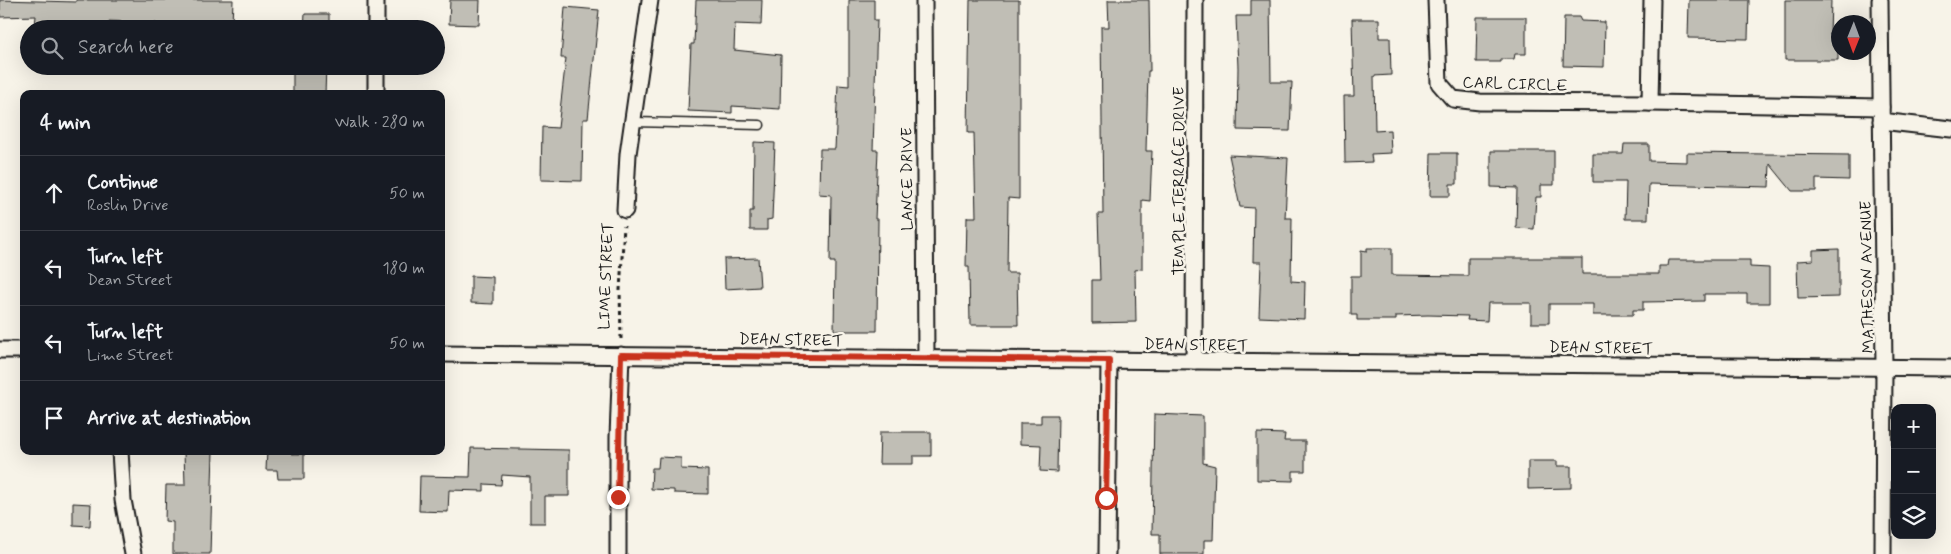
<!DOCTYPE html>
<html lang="en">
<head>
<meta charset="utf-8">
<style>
	body { margin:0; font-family:Mynerve,sans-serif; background:#242831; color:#f1f3f6 }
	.controls { position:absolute; right:15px; bottom:15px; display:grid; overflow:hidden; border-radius:10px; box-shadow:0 5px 20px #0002 }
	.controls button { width:45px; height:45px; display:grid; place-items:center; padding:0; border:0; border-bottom:1px solid #363941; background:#171b24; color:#f1f3f6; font:25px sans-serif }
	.compass { position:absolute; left:1831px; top:15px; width:45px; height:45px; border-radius:50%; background:#171b24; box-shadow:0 5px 20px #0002; rotate:181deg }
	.stop { position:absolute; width:15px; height:15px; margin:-11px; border:4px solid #c8321e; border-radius:50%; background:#fff }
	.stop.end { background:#c8321e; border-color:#fff; box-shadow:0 1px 5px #0008 }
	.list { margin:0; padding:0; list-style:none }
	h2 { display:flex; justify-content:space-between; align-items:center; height:65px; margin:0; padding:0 20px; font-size:21px }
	h2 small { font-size:16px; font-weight:400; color:#9ea1a6 }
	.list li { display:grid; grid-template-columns:32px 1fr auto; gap:15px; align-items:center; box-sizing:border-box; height:75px; padding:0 20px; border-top:1px solid #363941 }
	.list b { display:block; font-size:19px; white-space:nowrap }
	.list p { margin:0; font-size:16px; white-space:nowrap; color:#9ea1a6 }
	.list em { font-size:16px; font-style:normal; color:#9ea1a6 }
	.icon { flex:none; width:28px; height:28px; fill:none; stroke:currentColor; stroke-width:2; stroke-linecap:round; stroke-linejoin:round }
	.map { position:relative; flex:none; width:1951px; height:554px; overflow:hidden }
	.search { position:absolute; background:#171b24; box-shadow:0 5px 20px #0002; left:20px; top:20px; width:425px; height:55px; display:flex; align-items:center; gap:12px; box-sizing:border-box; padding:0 18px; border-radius:28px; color:#9ea1a6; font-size:19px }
	.panel { position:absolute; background:#171b24; box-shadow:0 5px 20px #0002; left:20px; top:90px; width:425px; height:365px; border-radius:10px }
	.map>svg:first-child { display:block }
</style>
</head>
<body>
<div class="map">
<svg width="1951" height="554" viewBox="0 0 1951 554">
	<rect width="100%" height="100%" fill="#f7f3e8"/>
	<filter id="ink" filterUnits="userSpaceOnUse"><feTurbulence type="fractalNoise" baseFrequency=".02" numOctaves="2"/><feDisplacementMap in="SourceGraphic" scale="10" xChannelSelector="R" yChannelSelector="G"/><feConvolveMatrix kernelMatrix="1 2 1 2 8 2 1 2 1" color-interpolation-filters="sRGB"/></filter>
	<g filter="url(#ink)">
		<!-- building -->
		<g fill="#c0beb5" stroke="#1c1c1c">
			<path d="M0 0 76 2V0H233L232 24H193V29H156V23L109 21V26L69 28 35 25 36 16 0 17Z"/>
			<path d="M450 0H480L479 25 449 24Z"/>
			<path d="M696 0H762L761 25 735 24 734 50 781 55 780 109 732 106V113L688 111 691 44H694Z"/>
			<path d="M849 0H874V20H877L873 150H878L875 219H878L877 331H834L835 262H830L831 195 819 194 820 149H835L838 85 849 86Z"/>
			<path d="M970 0H1019V199L1008 198 1007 273H1017L1018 325H970L969 267H966L967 217H976L974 133H968Z"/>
			<path d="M1108 0H1149L1150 71H1148L1146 151H1152L1150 201 1142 200V269L1135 270 1136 322 1092 323V280H1100L1098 214H1103L1101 27H1109Z"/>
			<path d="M1251 0H1270L1271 82H1292L1290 131 1237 130 1238 68 1236 16H1251Z"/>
			<path d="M1689 0H1749L1748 39 1688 38Z"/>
			<path d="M1785 0H1831L1830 35H1838V60H1785Z"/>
			<path d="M565 7 599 10 588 119H583L582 181 541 180 542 127 558 128 566 58H561Z"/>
			<path d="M305 14H329V29H304Z"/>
			<path d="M1477 17H1526V54H1515L1514 59H1501V62H1476Z"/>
			<path d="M1564 17H1579L1581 21 1605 22 1604 67 1563 66Z"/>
			<path d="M1352 19H1379V38H1390L1391 75 1374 76 1375 131 1390 130 1391 153 1371 154 1372 162 1345 163 1344 96H1354Z"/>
			<path d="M293 66H326L325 94H293Z"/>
			<path d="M754 142 775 143 772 219 767 220V230H750V211H753Z"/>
			<path d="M1624 144H1649V161L1687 162V153L1849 155V180L1816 179V191H1792L1770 164 1769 187 1649 184 1648 219H1625L1626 182H1593V154H1623Z"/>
			<path d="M1491 151H1554V185H1541V197H1536L1534 229 1516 228 1517 188 1491 187Z"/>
			<path d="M1431 153H1457V184H1450V196H1430Z"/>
			<path d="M1229 155 1288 158 1285 218H1292L1291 281 1305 282 1304 319 1259 317 1261 262H1253L1254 208 1240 207Z"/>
			<path d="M1367 248H1392V275L1468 276V258H1582V274H1659V266H1667L1668 260H1750V267L1769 268V303H1747V294H1704V301L1643 302V310H1633V315H1593V304H1549V323H1531V303H1488L1487 321 1467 320 1468 316 1428 315 1396 316V320H1357V315H1351V276H1361V250L1367 251Z"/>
			<path d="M1839 249V297L1798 298 1797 261 1813 260V250Z"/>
			<path d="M758 258 760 287 725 289 724 259Z"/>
			<path d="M471 276 493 277V304L471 303Z"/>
			<path d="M1154 414 1203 416V463L1215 466 1213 540H1204V554H1160V534H1152Z"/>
			<path d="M1041 415H1058L1057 472 1040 471 1041 445 1020 444V423H1041Z"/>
			<path d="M880 432H931V456H913V464H879Z"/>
			<path d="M1257 433 1285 434 1284 441H1305V471H1293V481L1257 480Z"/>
			<path d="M471 448 569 450V496H545V523H530V477L502 475 501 485 484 484V491L449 490 448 512 419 511 420 476 470 477Z"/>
			<path d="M184 451H213L210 554H173V522L165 521 166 485H185Z"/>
			<path d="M267 451H292V454H304V479H278L277 470H266Z"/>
			<path d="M659 457 681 458V469L708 470V494L674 493V490L651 489 652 468H658Z"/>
			<path d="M1528 461H1557V466H1571V488L1528 489Z"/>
			<path d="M73 503 91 504 90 526 73 525Z"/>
		</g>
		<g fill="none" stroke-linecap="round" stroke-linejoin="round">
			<defs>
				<path id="lane" d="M633 122 760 125"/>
				<g id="street">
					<path d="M376 0V29"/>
					<path d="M924 0 926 358"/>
					<path d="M1436 0 1439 83 1453 99 1480 102 1650 103 1652 0"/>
					<path d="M1880 0 1884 367 1883 554"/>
					<path d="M376 66V94"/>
					<path d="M1650 103 1881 107"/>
					<path d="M1881 121 1951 129"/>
					<path d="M625 210 628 154 650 0"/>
					<path d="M0 350H24"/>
					<path d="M441 354 1951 368"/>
					<path d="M1194 361 1195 0"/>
					<path d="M120 451 123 500 133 554"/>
					<path d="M618 554V437L621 355"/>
					<path d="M1107 554 1109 360"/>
				</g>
			</defs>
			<!-- lane casing -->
			<use href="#lane" stroke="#1c1c1c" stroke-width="11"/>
			<!-- street casing -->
			<use href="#street" stroke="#1c1c1c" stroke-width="19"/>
			<!-- path -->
			<path stroke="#1c1c1c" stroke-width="3" stroke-dasharray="4 4" stroke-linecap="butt" d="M621 339 620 290 624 226"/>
			<!-- lane -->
			<use href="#lane" stroke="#f7f3e8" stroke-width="8"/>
			<!-- street -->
			<use href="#street" stroke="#f7f3e8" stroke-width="15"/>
		</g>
	</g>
	<g fill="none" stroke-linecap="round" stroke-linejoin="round" filter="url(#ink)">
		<!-- route -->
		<path stroke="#c8321e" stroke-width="6" d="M618 497 621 355 1109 360 1106 498"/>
	</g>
	<g text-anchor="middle" stroke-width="5" stroke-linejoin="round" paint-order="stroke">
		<!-- street labels -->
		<g font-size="16" fill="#1c1c1c" stroke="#f7f3e8">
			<text transform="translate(1515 83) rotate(2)" y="6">CARL CIRCLE</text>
			<text transform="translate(906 179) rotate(-90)" y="6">LANCE DRIVE</text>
			<text transform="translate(1178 181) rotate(-90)" y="6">TEMPLE TERRACE DRIVE</text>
			<text transform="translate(605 276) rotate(-88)" y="6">LIME STREET</text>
			<text transform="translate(1866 277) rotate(-91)" y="6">MATHESON AVENUE</text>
			<text transform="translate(791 339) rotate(1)" y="6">DEAN STREET</text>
			<text transform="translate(1196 344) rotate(1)" y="6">DEAN STREET</text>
			<text transform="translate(1601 347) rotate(1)" y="6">DEAN STREET</text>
		</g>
	</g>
</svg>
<div class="controls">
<button>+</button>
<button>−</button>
<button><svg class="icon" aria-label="layers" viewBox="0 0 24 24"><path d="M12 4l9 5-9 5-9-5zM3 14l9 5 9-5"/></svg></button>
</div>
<svg class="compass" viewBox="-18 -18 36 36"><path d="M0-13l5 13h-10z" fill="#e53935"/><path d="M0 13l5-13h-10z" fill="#9ea1a6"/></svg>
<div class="stop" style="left:1106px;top:498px"></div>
<div class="stop end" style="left:618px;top:497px"></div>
<div class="search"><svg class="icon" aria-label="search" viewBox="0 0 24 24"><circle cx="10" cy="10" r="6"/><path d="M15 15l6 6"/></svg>Search here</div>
<section class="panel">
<h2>4 min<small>Walk · 280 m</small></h2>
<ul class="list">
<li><svg class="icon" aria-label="ahead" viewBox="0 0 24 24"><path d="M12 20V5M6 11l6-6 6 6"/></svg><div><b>Continue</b><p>Roslin Drive</p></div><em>50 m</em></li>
<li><svg class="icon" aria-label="left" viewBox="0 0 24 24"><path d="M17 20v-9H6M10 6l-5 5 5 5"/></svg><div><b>Turn left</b><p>Dean Street</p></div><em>180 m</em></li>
<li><svg class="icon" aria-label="left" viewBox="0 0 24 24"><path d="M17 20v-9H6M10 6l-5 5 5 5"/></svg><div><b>Turn left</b><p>Lime Street</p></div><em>50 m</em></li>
<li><svg class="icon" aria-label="arrive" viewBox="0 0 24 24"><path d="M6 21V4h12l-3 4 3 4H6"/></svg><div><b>Arrive at destination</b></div></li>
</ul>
</section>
</div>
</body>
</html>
